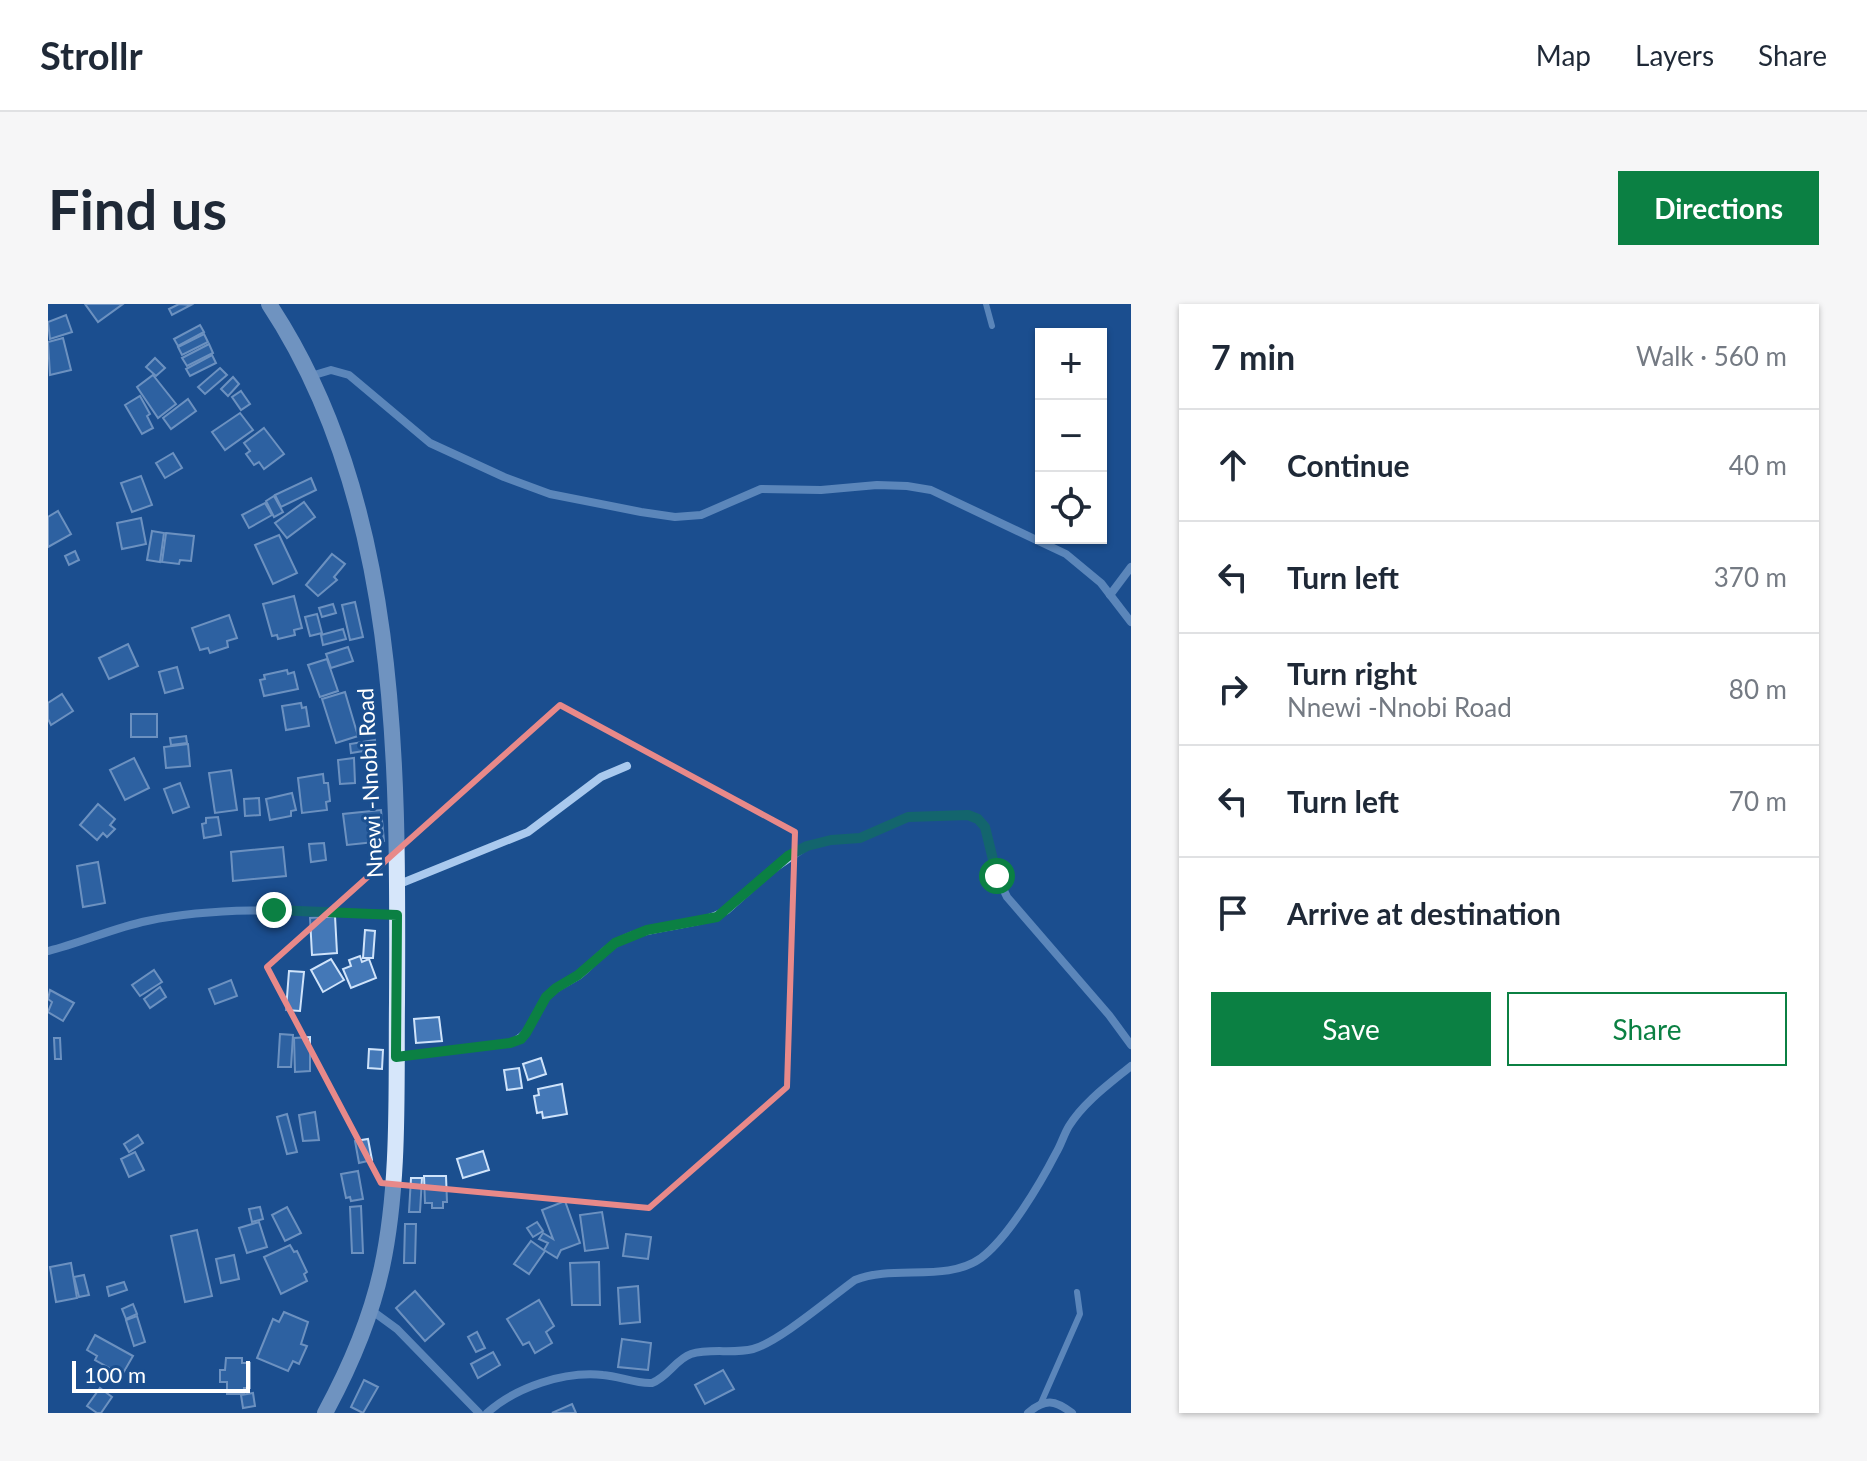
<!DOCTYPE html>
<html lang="en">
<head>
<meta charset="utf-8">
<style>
	body { margin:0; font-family:Lato,sans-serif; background:#f6f6f7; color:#1f2937 }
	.controls { position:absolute; right:24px; top:24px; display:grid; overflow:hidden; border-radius:0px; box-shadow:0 2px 6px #0004 }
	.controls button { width:72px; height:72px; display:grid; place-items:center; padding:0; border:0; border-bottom:2px solid #e0e1e3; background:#fff; color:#1f2937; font:40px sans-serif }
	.scale { position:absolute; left:24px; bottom:20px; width:178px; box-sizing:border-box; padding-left:8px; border:4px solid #fff; border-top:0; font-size:22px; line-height:28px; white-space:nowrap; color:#fff; -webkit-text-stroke:6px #1b4f8f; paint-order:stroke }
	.stop { position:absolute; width:24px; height:24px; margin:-18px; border:6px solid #0b8043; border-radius:50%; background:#fff }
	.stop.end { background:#0b8043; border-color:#fff; box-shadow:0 2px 8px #0008 }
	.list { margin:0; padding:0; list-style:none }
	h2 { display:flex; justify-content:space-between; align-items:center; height:104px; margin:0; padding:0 32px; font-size:34px }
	h2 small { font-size:26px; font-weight:400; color:#747a83 }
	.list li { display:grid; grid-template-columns:52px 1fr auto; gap:24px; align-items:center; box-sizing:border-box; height:112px; padding:0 32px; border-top:2px solid #e0e1e3 }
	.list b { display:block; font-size:30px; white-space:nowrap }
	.list p { margin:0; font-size:26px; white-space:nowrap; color:#747a83 }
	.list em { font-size:26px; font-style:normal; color:#747a83 }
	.actions { display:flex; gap:16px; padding:24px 32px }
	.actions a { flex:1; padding:18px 0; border:2px solid #0b8043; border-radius:0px; text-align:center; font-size:28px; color:#0b8043 }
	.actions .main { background:#0b8043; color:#fff }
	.icon { flex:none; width:44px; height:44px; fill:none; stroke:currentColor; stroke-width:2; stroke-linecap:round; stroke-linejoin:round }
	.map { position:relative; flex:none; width:1083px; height:1109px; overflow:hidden; border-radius:0px }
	header { display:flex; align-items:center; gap:48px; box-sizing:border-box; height:112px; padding:0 40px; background:#fff; border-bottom:2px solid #e0e1e3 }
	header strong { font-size:38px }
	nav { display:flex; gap:44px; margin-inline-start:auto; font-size:28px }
	.intro { display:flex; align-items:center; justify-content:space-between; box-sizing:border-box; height:192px; padding:0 48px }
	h1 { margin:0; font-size:56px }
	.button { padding:20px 36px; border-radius:0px; background:#0b8043; color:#fff; font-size:28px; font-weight:700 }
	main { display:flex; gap:48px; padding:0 48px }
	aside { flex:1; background:#fff; border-radius:0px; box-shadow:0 2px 6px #0004 }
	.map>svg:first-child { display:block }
</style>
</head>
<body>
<header>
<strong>Strollr</strong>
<nav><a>Map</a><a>Layers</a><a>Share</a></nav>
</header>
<div class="intro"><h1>Find us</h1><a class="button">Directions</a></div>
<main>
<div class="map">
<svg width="1083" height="1109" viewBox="0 0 1083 1109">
	<rect width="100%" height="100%" fill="#1b4f8f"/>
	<!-- building -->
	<g fill="#4478b7" stroke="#cfe3fa" stroke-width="2">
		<path d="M37 0H75L50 18Z"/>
		<path d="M131 0 143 1 124 11 121 5Z"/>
		<path d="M18 11 24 28 2 35 0 18Z"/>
		<path d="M152 21 156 28 130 42 126 35Z"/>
		<path d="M156 30 160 38 134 51 130 43Z"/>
		<path d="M15 34 23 66 2 71 0 38Z"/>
		<path d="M161 40 165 49 139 62 134 54Z"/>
		<path d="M164 51 168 59 142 72 138 65Z"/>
		<path d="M107 54 117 64 108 72 98 63Z"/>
		<path d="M172 64 179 71 157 90 150 83Z"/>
		<path d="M105 71 128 100 110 114 89 83Z"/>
		<path d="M185 73 191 80 180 92 173 85Z"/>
		<path d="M193 87 202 100 193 106 184 93Z"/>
		<path d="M92 92 102 110 99 112 105 124 94 130 77 101Z"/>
		<path d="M140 95 148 107 123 125 115 114Z"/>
		<path d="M192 109 205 126 177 146 164 128Z"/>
		<path d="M216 124 236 150 216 165 211 158 206 161 198 150 202 147 196 139Z"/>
		<path d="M125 149 134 164 117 174 108 159Z"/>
		<path d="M93 172 104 201 84 208 73 179Z"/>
		<path d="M263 174 268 186 233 203 227 191Z"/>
		<path d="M226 192 235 208 226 213 218 197Z"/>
		<path d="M256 198 267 213 239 234 227 219Z"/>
		<path d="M217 199 224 211 201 224 194 211Z"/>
		<path d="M10 207 23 230 0 243V213Z"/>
		<path d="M93 214 98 240 74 245 69 219Z"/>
		<path d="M104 227 116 229 112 258 99 256Z"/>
		<path d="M118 229 146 232 143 257 132 256 131 260 114 258Z"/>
		<path d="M231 231 249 269 225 280 207 241Z"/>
		<path d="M27 247 31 256 21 261 17 252Z"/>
		<path d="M284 250 297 260 286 273 289 276 270 292 258 281Z"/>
		<path d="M246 292 254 324 246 326 247 331 230 335 229 331 224 332 215 300Z"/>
		<path d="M307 298 315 333 302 336 294 301Z"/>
		<path d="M285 300 288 309 274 313 271 304Z"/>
		<path d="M269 310 274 329 262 332 257 313Z"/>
		<path d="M181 311 189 334 179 337 180 343 162 349 160 344 152 346 144 324Z"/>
		<path d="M295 325 298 335 275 341 273 331Z"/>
		<path d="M80 340 90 362 61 375 51 354Z"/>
		<path d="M300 343 305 357 283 364 278 350Z"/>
		<path d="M279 355 290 387 272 393 260 361Z"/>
		<path d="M129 363 135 384 117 389 111 368Z"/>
		<path d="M239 366 240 370 246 368 250 385 216 392 212 376 217 375 216 371Z"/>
		<path d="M297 388 310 432 288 439 274 395Z"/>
		<path d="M14 390 25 407 3 421 0 415V399Z"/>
		<path d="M253 399 254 404 258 403 261 422 238 426 234 402Z"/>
		<rect x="83" y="410" width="26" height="23"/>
		<path d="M138 432 139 439 123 441 122 434Z"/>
		<path d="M327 436 328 445 303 449 302 440Z"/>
		<path d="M140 440 142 462 118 464 116 443Z"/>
		<path d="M86 454 101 484 77 496 62 466Z"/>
		<path d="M306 454 307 479 292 480 290 456Z"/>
		<path d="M183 466 189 506 167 509 161 469Z"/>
		<path d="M275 470 276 479H280L282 497 278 498 279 506 254 509 250 474Z"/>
		<path d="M132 479 141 503 125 509 116 485Z"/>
		<path d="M244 489 248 506 243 507V512L222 516 218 495Z"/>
		<path d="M211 494 212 511 197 512 196 495Z"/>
		<path d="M50 500 67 515 62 521 67 525 59 533 55 529 49 536 32 521Z"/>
		<path d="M333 506 336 537 299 541 295 510Z"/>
		<path d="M170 513 173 531 156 534 154 520 158 519V514Z"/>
		<path d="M276 539 278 556 263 558 261 540Z"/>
		<path d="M235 543 238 572 185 577 183 548Z"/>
		<path d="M50 558 57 599 35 603 29 562Z"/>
		<path d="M287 612 289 649 264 651 262 614Z"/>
		<path d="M317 626 327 627 325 654H315Z"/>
		<path d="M312 652 314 658 321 655 328 674 303 684 295 665 303 662 301 656Z"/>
		<path d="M283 655 296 676 275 688 263 666Z"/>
		<path d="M106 666 114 678 92 692 84 681Z"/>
		<path d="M241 667 256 668 252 707 238 706Z"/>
		<path d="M183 676 189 692 167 700 161 685Z"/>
		<path d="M112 683 118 693 102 704 96 695Z"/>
		<path d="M2 686 26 699 15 717 0 708 4 698 0 695Z"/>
		<path d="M391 713 394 737 368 739 366 715Z"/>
		<path d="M232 730 245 731 243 763H230Z"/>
		<path d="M262 733V767L247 768 246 734Z"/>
		<path d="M6 734H12L13 755H7Z"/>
		<path d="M321 745 335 746 334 765 320 764Z"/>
		<path d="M493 754 498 770 480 776 475 760Z"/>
		<path d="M471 764 474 784 459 786 456 766Z"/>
		<path d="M514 780 519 810 495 814 494 808 489 809 486 792 491 791 490 785Z"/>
		<path d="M267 808 271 836 255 837 251 811Z"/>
		<path d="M239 810 249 848 239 850 229 813Z"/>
		<path d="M90 831 95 839 81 848 76 840Z"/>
		<path d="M320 835 324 856 311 859 307 837Z"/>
		<path d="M435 847 441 866 415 874 409 855Z"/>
		<path d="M87 848 96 866 81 873 73 855Z"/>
		<path d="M310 867 315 895 303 897 302 893 298 894 293 870Z"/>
		<path d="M376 872H398L399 898H395V904H384V899H377Z"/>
		<path d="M363 874H374L372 908H361Z"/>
		<path d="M517 897 532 939 513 946 509 954 496 946 500 939 491 935 495 929 505 935 494 906Z"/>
		<path d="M313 902 315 949H304L302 903Z"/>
		<path d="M212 903 215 915 204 918 201 905Z"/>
		<path d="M239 903 253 929 237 937 224 911Z"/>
		<path d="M554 908 560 944 537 947 532 911Z"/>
		<path d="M211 918 219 943 199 949 191 924Z"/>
		<path d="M489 918 495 927 485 933 479 924Z"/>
		<path d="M357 920H368L367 959H356Z"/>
		<path d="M149 926 164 992 137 998 123 932Z"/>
		<path d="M578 930 603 933 600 955 575 952Z"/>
		<path d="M483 937 497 947 481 970 466 960Z"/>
		<path d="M242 941 246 948 249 947 259 968 256 970 259 977 233 990 216 953Z"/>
		<path d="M186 951 191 975 173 979 168 955Z"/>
		<path d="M551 958 552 1001H524L522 959Z"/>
		<path d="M23 959 29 994 8 998 2 963Z"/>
		<path d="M36 971 41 991 31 993 26 973Z"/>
		<path d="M76 978 79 986 61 992 59 983Z"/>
		<path d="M590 982 592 1018 572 1020 570 984Z"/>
		<path d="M367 987 396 1020 377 1037 348 1004Z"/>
		<path d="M491 996 506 1022 498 1028 504 1039 487 1049 481 1038 475 1041 459 1015Z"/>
		<path d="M85 1000 89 1010 78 1015 74 1005Z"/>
		<path d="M236 1008 260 1018 253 1040 259 1042 251 1060 245 1057 240 1067 209 1054 225 1015 231 1018Z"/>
		<path d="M89 1012 97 1038 86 1042 78 1016Z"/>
		<path d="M429 1028 437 1044 428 1048 420 1033Z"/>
		<path d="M47 1031 85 1052 74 1071 47 1056 49 1052 39 1046Z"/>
		<path d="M574 1035 603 1039 600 1066 570 1063Z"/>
		<path d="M445 1048 452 1061 430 1074 423 1060Z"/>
		<path d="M178 1054H194V1059H202V1084H196V1090H179V1078H172V1066H177Z"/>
		<path d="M675 1066 686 1085 657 1100 647 1081Z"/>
		<path d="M316 1076 330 1083 315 1109 303 1103Z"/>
		<path d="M52 1084 64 1093 53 1109H49L39 1102Z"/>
		<path d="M205 1089 207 1102 195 1104 193 1091Z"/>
		<path d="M524 1100 528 1109H504Z"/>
	</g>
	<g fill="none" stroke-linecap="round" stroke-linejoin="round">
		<!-- lane -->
		<g stroke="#a9c9ee" stroke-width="6">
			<path d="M938 0 944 22"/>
			<path d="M993 1099 1032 1010 1029 988"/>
		</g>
		<!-- street -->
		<g stroke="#a9c9ee" stroke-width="8">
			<path d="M263 72 283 66 301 71 382 139 456 173 502 190 593 208 627 213 653 211 713 185 773 186 829 181 859 182 883 186 1018 250 1053 279 1083 318"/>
			<path d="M1062 291 1083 263"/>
			<path d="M349 581 480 528 553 473 579 462"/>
			<path d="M0 647C33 639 65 624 99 617 181 600 266 608 349 611"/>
			<path d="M349 753 462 739C485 731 485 710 499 692 507 683 519 679 530 672 542 663 550 651 562 643 598 617 644 627 679 606L721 568 759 542 783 536 812 534 860 513 920 511 930 515 937 523 949 572 959 593 1061 711 1083 741"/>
			<path d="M323 1006 349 1025 431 1109"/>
			<path d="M439 1109C468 1083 516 1067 555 1071 571 1072 588 1080 604 1079 620 1073 628 1055 643 1050 662 1044 685 1050 705 1045 731 1038 782 994 807 976 846 960 898 979 933 954 960 934 992 880 1008 849 1013 841 1016 830 1021 822 1036 798 1061 780 1083 762"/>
			<path d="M980 1109C997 1094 1007 1096 1024 1109"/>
		</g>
		<!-- secondary -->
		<path stroke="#d6e6fa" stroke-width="16" d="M221 0C354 201 350 466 349 698 348 784 352 879 334 963 323 1014 302 1063 277 1109"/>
	</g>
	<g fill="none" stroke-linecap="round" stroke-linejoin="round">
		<!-- route -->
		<path stroke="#0b8043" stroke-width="10" d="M226 606 349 611 348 753 462 739 473 735 478 729 498 693 508 684 530 671 567 639 599 626 669 613 740 552 759 542 783 536 812 534 860 513 920 511 930 515 937 523 949 572"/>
	</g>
	<!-- marked area -->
	<path d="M0 0H1083V1109H0ZM512 401 747 528 739 783 601 904 333 879 219 663Z" fill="#1b4f8f" fill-opacity=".55" fill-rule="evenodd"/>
	<path fill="none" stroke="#e88989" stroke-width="6" stroke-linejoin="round" d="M512 401 747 528 739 783 601 904 333 879 219 663Z"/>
	<g text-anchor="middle" stroke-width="6" stroke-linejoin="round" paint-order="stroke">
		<!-- street labels -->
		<g font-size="22" fill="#fff" stroke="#1b4f8f">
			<text transform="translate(322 479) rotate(-93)" y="8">Nnewi -Nnobi Road</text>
		</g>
	</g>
</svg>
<div class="controls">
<button>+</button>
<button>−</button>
<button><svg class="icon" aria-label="locate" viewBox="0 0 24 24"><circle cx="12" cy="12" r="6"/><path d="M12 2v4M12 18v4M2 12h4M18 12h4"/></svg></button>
</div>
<div class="scale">100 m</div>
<div class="stop" style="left:949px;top:572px"></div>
<div class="stop end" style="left:226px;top:606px"></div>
</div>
<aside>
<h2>7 min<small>Walk · 560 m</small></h2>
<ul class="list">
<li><svg class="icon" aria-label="ahead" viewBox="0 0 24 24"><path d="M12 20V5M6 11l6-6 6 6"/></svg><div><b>Continue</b></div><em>40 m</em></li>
<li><svg class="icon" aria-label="left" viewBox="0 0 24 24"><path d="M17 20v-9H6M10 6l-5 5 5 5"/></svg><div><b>Turn left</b></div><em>370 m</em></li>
<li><svg class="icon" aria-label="right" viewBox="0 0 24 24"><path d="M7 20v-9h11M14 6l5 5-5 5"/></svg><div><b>Turn right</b><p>Nnewi -Nnobi Road</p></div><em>80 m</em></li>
<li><svg class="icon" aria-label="left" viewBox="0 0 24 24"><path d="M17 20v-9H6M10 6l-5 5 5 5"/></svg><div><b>Turn left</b></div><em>70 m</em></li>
<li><svg class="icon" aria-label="arrive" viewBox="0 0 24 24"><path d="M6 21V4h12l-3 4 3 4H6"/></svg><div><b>Arrive at destination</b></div></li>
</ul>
<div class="actions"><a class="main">Save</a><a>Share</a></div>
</aside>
</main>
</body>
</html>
